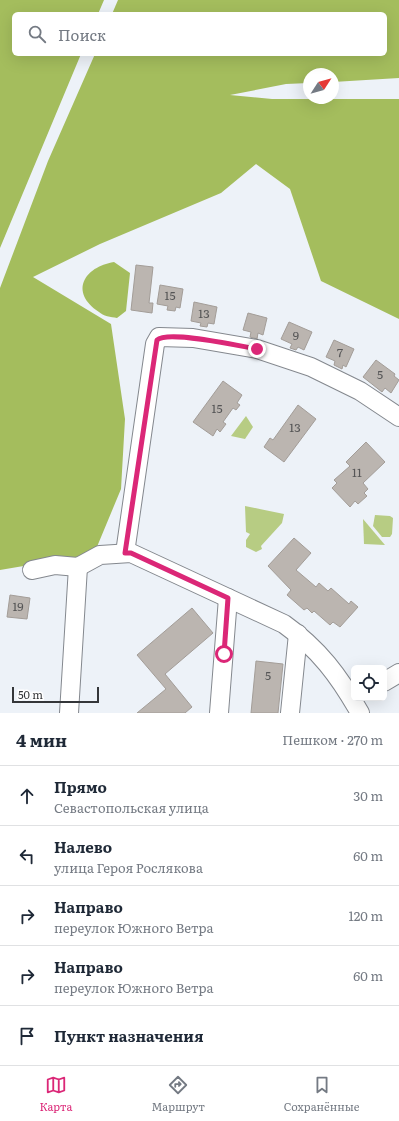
<!DOCTYPE html>
<html lang="ru">
<head>
<meta charset="utf-8">
<style>
	body { margin:0; font-family:Literata,serif; background:#f2f2f3; color:#1f2937 }
	.controls { position:absolute; right:12px; bottom:12px; display:grid; overflow:hidden; border-radius:6px; box-shadow:0 4px 16px #0002 }
	.controls button { width:36px; height:36px; display:grid; place-items:center; padding:0; border:0; border-bottom:1px solid #e0e1e3; background:#fff; color:#1f2937; font:20px sans-serif }
	.compass { position:absolute; left:303px; top:68px; width:36px; height:36px; border-radius:50%; background:#fff; box-shadow:0 4px 16px #0002; rotate:54deg }
	.scale { position:absolute; left:12px; bottom:10px; width:87px; box-sizing:border-box; padding-left:4px; border:2px solid #343639; border-top:0; font-size:11px; line-height:14px; white-space:nowrap; color:#343639; -webkit-text-stroke:3px #fff; paint-order:stroke }
	.stop { position:absolute; width:12px; height:12px; margin:-9px; border:3px solid #db2777; border-radius:50%; background:#fff }
	.stop.end { background:#db2777; border-color:#fff; box-shadow:0 1px 4px #0008 }
	.list { margin:0; padding:0; list-style:none }
	h2 { display:flex; justify-content:space-between; align-items:center; height:52px; margin:0; padding:0 16px; font-size:17px }
	h2 small { font-size:13px; font-weight:400; color:#747a83 }
	.list li { display:grid; grid-template-columns:26px 1fr auto; gap:12px; align-items:center; box-sizing:border-box; height:60px; padding:0 16px; border-top:1px solid #e0e1e3 }
	.list b { display:block; font-size:15px; white-space:nowrap }
	.list p { margin:0; font-size:13px; white-space:nowrap; color:#747a83 }
	.list em { font-size:13px; font-style:normal; color:#747a83 }
	.icon { flex:none; width:22px; height:22px; fill:none; stroke:currentColor; stroke-width:2; stroke-linecap:round; stroke-linejoin:round }
	.map { position:relative; flex:none; width:399px; height:713px; overflow:hidden }
	.search { position:absolute; background:#fff; box-shadow:0 4px 16px #0002; left:12px; right:12px; top:12px; height:44px; display:flex; align-items:center; gap:10px; box-sizing:border-box; padding:0 14px; border-radius:6px; color:#747a83; font-size:15px }
	.sheet { height:352px; background:#fff }
	nav { display:flex; justify-content:space-around; align-items:center; box-sizing:border-box; height:56px; border-top:1px solid #e0e1e3; background:#fff; font-size:11px; color:#747a83 }
	nav a { display:grid; justify-items:center; gap:2px }
	nav .on { color:#db2777 }
	.map>svg:first-child { display:block }
</style>
</head>
<body>
<div class="map">
<svg width="399" height="713" viewBox="0 0 399 713">
	<rect width="100%" height="100%" fill="#edf2f8"/>
	<!-- green -->
	<g fill="#b7cc83">
		<path d="M246 416 253 427 245 439 231 436Z"/>
		<path d="M245 506 284 514 282 523 261 546 262 549 256 552 246 547V540L250 534 246 532Z"/>
		<path d="M375 515 390 516 393 518 392 534 390 537H382L373 526Z"/>
		<path d="M363 519 385 545 364 544Z"/>
	</g>
	<!-- forest -->
	<g fill="#a4bd5d">
		<path d="M0 0H104L98 14H14V54H81L0 248Z"/>
		<path d="M118 0H399V78L333 82V74H309V83L286 84 230 95 272 99H399V319L321 281 290 189 256 164 221 193 100 244 33 277 111 324 125 419 121 489 94 554 0 570V288L48 161 95 54H385V14H112Z"/>
		<path d="M114 262 130 273 126 311 117 318C111 317 103 316 99 312 69 292 84 267 114 262Z"/>
	</g>
	<!-- building -->
	<g fill="#bbb5b0" stroke="#a39d98">
		<path d="M136 265 153 267 149 303H153L152 313 131 310Z"/>
		<path d="M160 285 183 289 180 308 176 307 175 311 167 310 168 306 157 304Z"/>
		<path d="M194 302 217 307 214 324 208 323 207 327 200 326 201 323 191 321Z"/>
		<path d="M248 313 267 318 263 335 258 333 257 339 250 337 251 332 243 330Z"/>
		<path d="M289 322 312 332 304 350 298 347 296 350 290 348 292 344 281 339Z"/>
		<path d="M334 340 354 349 346 367 343 365 342 369 334 365 335 361 326 357Z"/>
		<path d="M376 360 395 374 394 376 399 380 391 393 385 388 382 392 363 377Z"/>
		<path d="M223 381 242 395 237 403 240 405 236 410 233 408 223 422 226 424 220 432 217 429 213 436 193 422Z"/>
		<path d="M298 405 316 419 284 462 264 447 270 438 273 440Z"/>
		<path d="M366 442 385 462 363 483 368 489 364 493 367 496 358 504 355 501 350 507 332 488 337 483 334 480 350 466 346 462Z"/>
		<path d="M294 538 311 553 296 570 316 587 319 583 328 591 331 588 349 604 351 601 358 607 340 627 333 622 330 625 314 611 312 613 307 608 304 610 287 595 291 590 268 566Z"/>
		<path d="M10 595 30 598 27 619 7 617Z"/>
		<path d="M192 608 213 633 165 674 192 707 185 713H137L166 689 137 655Z"/>
		<path d="M256 661 283 664 278 713H251Z"/>
	</g>
	<g fill="none" stroke-linecap="round" stroke-linejoin="round">
		<defs>
			<g id="minor">
				<path d="M125 553 155 344 159 337 193 338 257 349 311 367 360 391 399 417"/>
				<path d="M78 567 100 555 131 553 284 624C319 649 339 676 360 713"/>
				<path d="M32 570 55 565 78 567"/>
				<path d="M384 682 399 673"/>
				<path d="M69 713 78 567"/>
				<path d="M219 713 228 598"/>
				<path d="M290 713 298 634"/>
			</g>
		</defs>
		<!-- minor casing -->
		<use href="#minor" stroke="#84888e" stroke-width="20"/>
		<!-- minor -->
		<use href="#minor" stroke="#fff" stroke-width="18"/>
	</g>
	<g fill="none" stroke-linecap="round" stroke-linejoin="round">
		<!-- route -->
		<path stroke="#db2777" stroke-width="5" d="M224 654 228 598 131 553H125L157 340C168 330 239 346 257 349"/>
	</g>
	<g text-anchor="middle" stroke-width="4" stroke-linejoin="round" paint-order="stroke">
		<!-- number labels -->
		<g font-size="12" fill="#565657">
			<text x="170" y="300">15</text>
			<text x="204" y="318">13</text>
			<text x="296" y="340">9</text>
			<text x="340" y="357">7</text>
			<text x="380" y="379">5</text>
			<text x="217" y="413">15</text>
			<text x="295" y="432">13</text>
			<text x="357" y="477">11</text>
			<text x="18" y="611">19</text>
			<text x="268" y="680">5</text>
		</g>
	</g>
</svg>
<div class="controls">
<button><svg class="icon" aria-label="locate" viewBox="0 0 24 24"><circle cx="12" cy="12" r="6"/><path d="M12 2v4M12 18v4M2 12h4M18 12h4"/></svg></button>
</div>
<svg class="compass" viewBox="-18 -18 36 36"><path d="M0-13l5 13h-10z" fill="#e53935"/><path d="M0 13l5-13h-10z" fill="#747a83"/></svg>
<div class="scale">50 m</div>
<div class="stop" style="left:224px;top:654px"></div>
<div class="stop end" style="left:257px;top:349px"></div>
<div class="search"><svg class="icon" aria-label="search" viewBox="0 0 24 24"><circle cx="10" cy="10" r="6"/><path d="M15 15l6 6"/></svg>Поиск</div>
</div>
<section class="sheet">
<h2>4 мин<small>Пешком · 270 m</small></h2>
<ul class="list">
<li><svg class="icon" aria-label="ahead" viewBox="0 0 24 24"><path d="M12 20V5M6 11l6-6 6 6"/></svg><div><b>Прямо</b><p>Севастопольская улица</p></div><em>30 m</em></li>
<li><svg class="icon" aria-label="left" viewBox="0 0 24 24"><path d="M17 20v-9H6M10 6l-5 5 5 5"/></svg><div><b>Налево</b><p>улица Героя Рослякова</p></div><em>60 m</em></li>
<li><svg class="icon" aria-label="right" viewBox="0 0 24 24"><path d="M7 20v-9h11M14 6l5 5-5 5"/></svg><div><b>Направо</b><p>переулок Южного Ветра</p></div><em>120 m</em></li>
<li><svg class="icon" aria-label="right" viewBox="0 0 24 24"><path d="M7 20v-9h11M14 6l5 5-5 5"/></svg><div><b>Направо</b><p>переулок Южного Ветра</p></div><em>60 m</em></li>
<li><svg class="icon" aria-label="arrive" viewBox="0 0 24 24"><path d="M6 21V4h12l-3 4 3 4H6"/></svg><div><b>Пункт назначения</b></div></li>
</ul>
</section>
<nav>
<a class="on"><svg class="icon" aria-label="map" viewBox="0 0 24 24"><path d="M3 6l6-2 6 2 6-2v14l-6 2-6-2-6 2zM9 4v14M15 6v14"/></svg>Карта</a>
<a><svg class="icon" aria-label="directions" viewBox="0 0 24 24"><path d="M12 3l9 9-9 9-9-9zM9 14v-3h6M13 9l2 2-2 2"/></svg>Маршрут</a>
<a><svg class="icon" aria-label="saved" viewBox="0 0 24 24"><path d="M7 4h10v16l-5-4-5 4z"/></svg>Сохранённые</a>
</nav>
</body>
</html>
